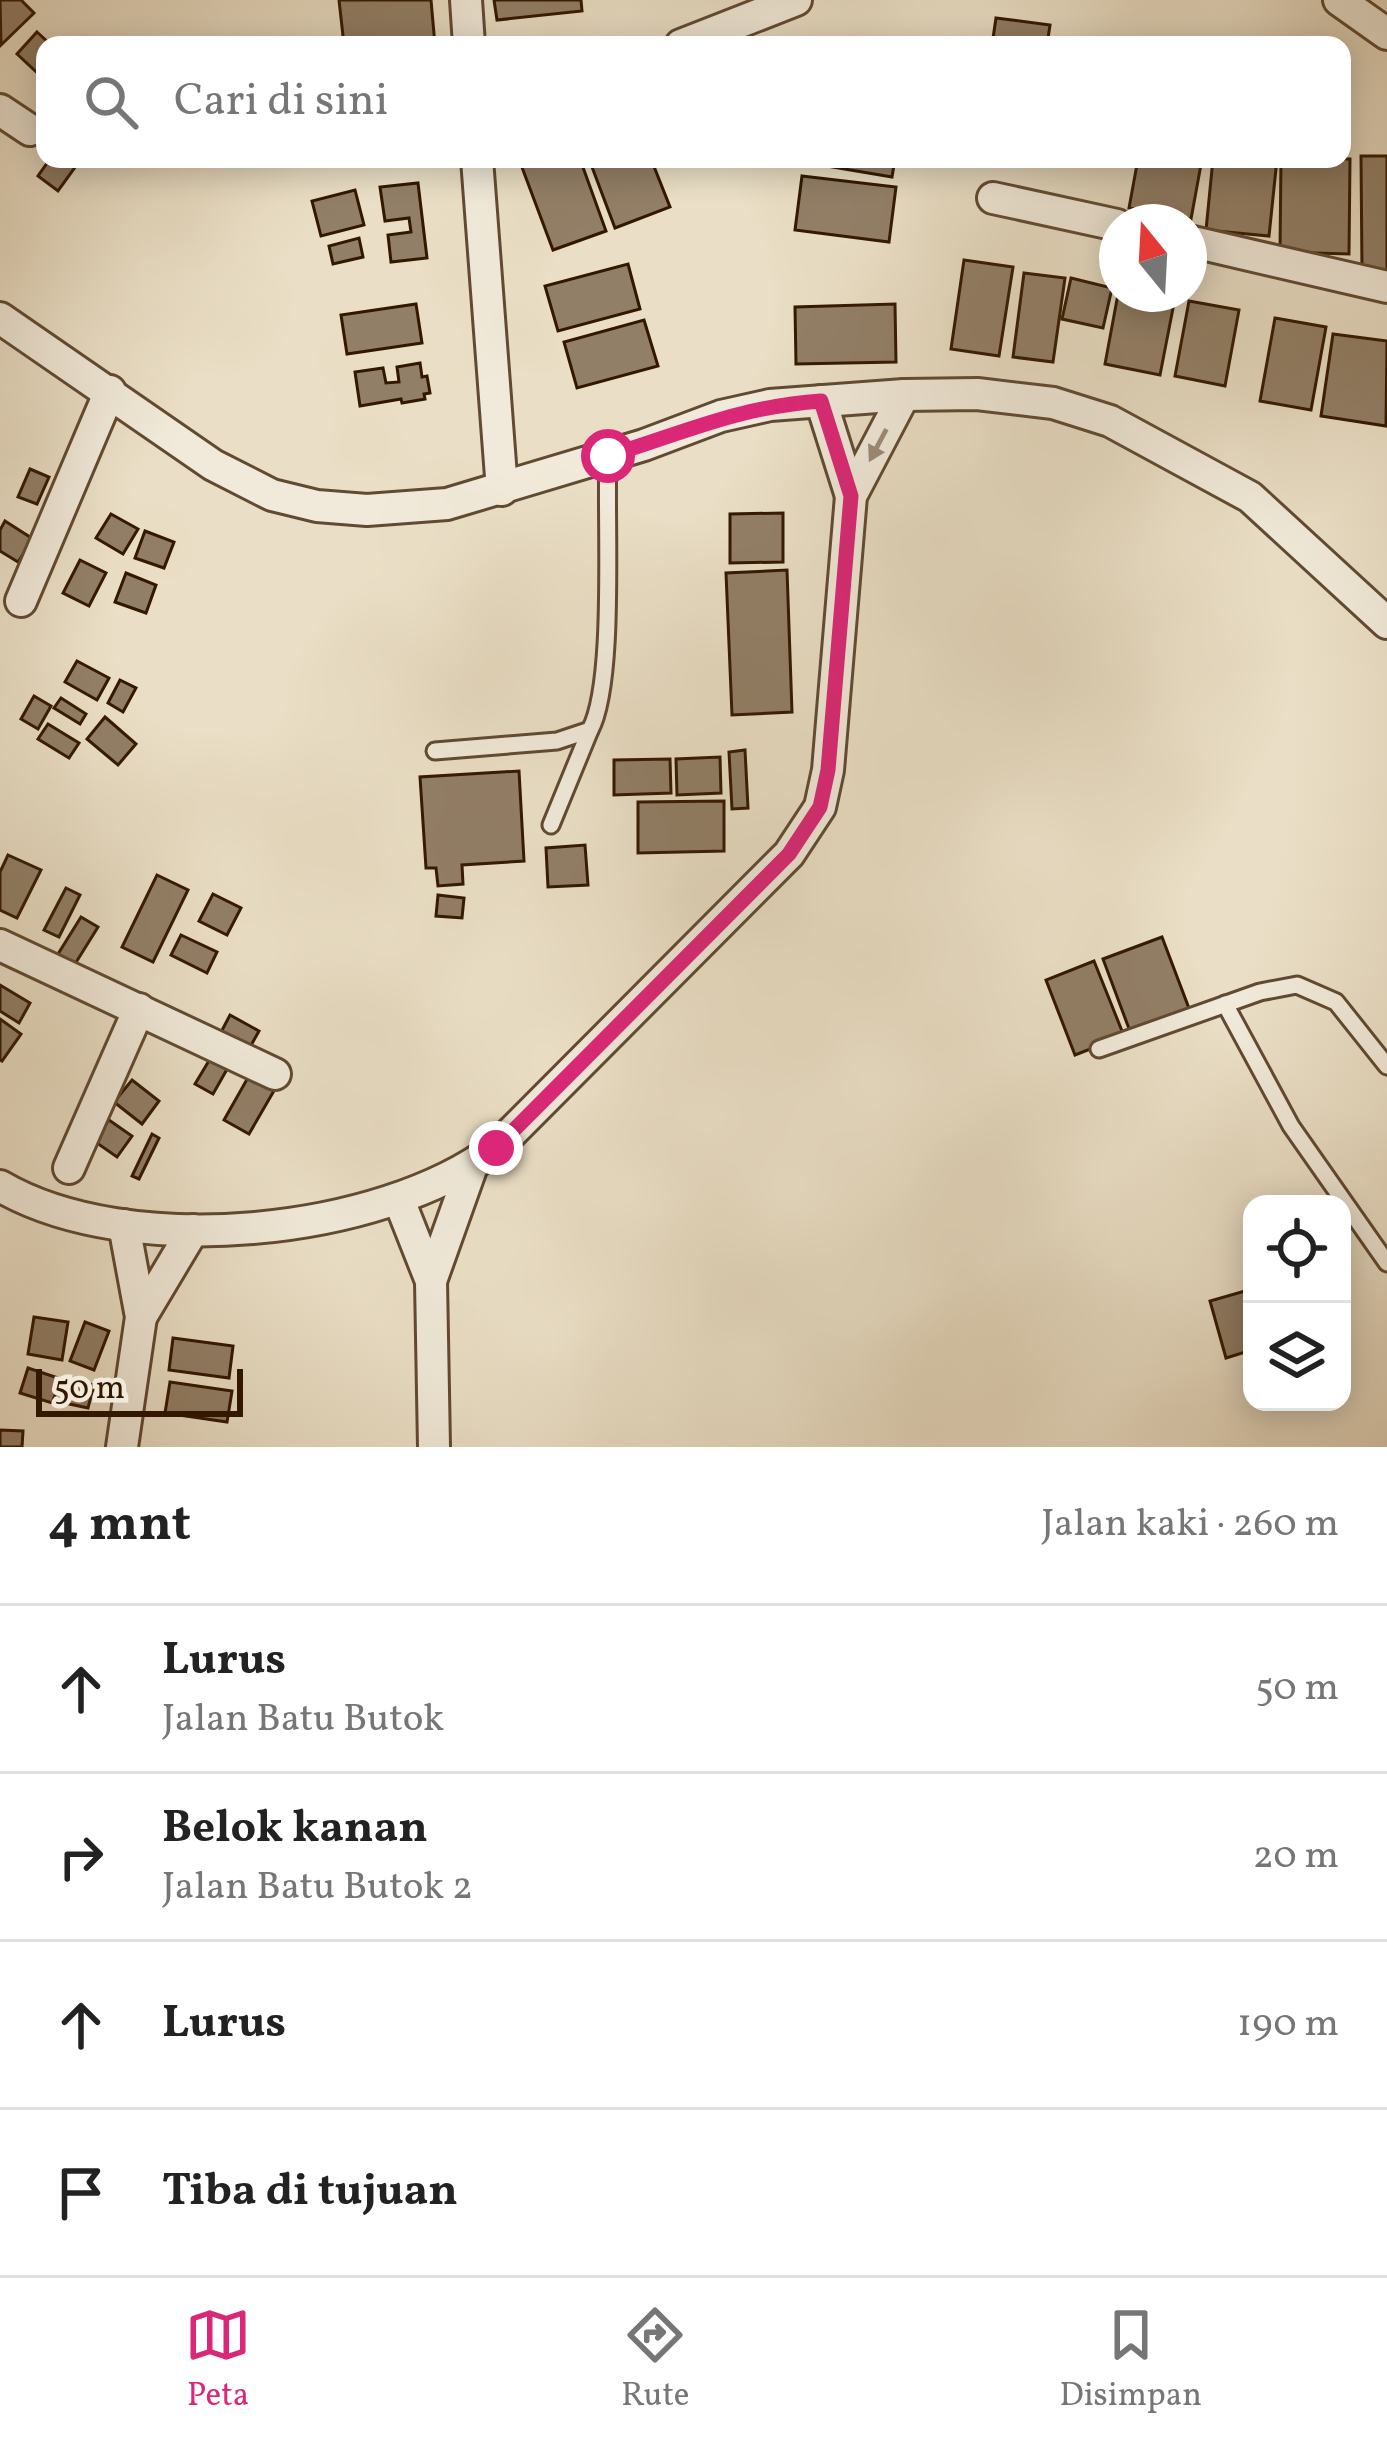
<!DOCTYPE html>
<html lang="id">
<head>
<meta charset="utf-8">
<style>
	body { margin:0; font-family:Vollkorn,serif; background:#f6f6f6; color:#222 }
	.controls { position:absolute; right:36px; bottom:36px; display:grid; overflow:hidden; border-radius:24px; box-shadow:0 6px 30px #0003 }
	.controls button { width:108px; height:108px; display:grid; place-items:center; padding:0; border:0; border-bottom:3px solid #e0e0e0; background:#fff; color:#222; font:60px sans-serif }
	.compass { position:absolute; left:1099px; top:204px; width:108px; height:108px; border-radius:50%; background:#fff; box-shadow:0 6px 30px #0003; rotate:342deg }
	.scale { position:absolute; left:36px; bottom:30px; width:207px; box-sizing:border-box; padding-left:12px; border:6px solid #331800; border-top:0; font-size:33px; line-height:42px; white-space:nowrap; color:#331800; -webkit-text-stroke:9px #f1eada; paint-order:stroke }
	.stop { position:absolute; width:36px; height:36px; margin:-27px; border:9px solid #db2777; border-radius:50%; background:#fff }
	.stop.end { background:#db2777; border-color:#fff; box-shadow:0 3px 12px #0008 }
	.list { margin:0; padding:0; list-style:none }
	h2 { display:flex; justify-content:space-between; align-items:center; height:156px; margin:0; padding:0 48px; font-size:51px }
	h2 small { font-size:39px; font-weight:400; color:#767676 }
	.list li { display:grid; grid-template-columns:78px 1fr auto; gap:36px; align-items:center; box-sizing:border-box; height:168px; padding:0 48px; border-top:3px solid #e0e0e0 }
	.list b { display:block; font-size:45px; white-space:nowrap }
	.list p { margin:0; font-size:39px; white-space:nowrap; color:#767676 }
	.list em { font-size:39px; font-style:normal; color:#767676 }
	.icon { flex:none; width:66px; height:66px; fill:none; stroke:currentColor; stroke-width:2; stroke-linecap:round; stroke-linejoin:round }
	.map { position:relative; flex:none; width:1387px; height:1447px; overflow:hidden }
	.search { position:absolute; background:#fff; box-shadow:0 6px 30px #0003; left:36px; right:36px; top:36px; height:132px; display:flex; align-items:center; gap:30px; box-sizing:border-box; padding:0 42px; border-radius:24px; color:#767676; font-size:45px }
	.sheet { height:828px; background:#fff }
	nav { display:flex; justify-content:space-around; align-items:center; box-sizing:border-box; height:168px; border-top:3px solid #e0e0e0; background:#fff; font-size:33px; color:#767676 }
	nav a { display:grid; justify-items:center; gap:6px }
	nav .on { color:#db2777 }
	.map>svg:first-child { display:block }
</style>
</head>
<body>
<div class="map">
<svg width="1387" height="1447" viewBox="0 0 1387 1447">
	<rect width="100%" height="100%" fill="#eadfc6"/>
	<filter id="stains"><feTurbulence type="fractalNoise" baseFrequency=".00167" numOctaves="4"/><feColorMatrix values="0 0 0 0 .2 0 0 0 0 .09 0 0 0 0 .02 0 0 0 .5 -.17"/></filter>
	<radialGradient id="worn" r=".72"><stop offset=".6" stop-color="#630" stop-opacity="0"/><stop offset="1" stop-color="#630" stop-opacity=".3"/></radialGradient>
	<!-- building -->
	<g fill="#927f67" stroke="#331800" stroke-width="3">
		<path d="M0 0H21L34 13 1 45Z"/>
		<path d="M339 0H431L435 45H344Z"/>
		<path d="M494 0H581L582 11 497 20Z"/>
		<path d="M996 18 1050 25 1047 45H992Z"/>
		<path d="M37 32 51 45H45V80L17 54Z"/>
		<path d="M1361 156H1387V271H1362Z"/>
		<path d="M50 159H81L58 191 38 176Z"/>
		<path d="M530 159H580L606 231 553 250 520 162Z"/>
		<path d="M589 159H651L670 207 615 228Z"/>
		<path d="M810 159H895L892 177 809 163Z"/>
		<path d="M1138 159H1202L1191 219 1129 208Z"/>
		<path d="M1213 159H1277L1269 236 1206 230Z"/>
		<path d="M1281 159H1350L1349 254 1280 252Z"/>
		<path d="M802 176 896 187 889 242 795 230Z"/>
		<path d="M418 183 427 258 391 262 388 235 411 232 409 218 385 221 380 187Z"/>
		<path d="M355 190 364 225 321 236 312 201Z"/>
		<path d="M359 238 363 257 333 264 329 246Z"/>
		<path d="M964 260 1013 267 999 356 951 349Z"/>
		<path d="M628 264 640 309 558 331 545 286Z"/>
		<path d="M1024 273 1065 278 1053 362 1013 357Z"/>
		<path d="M1071 278 1112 288 1103 328 1062 319Z"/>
		<path d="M1118 294 1175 298 1160 375 1105 364Z"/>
		<path d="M1189 301 1239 310 1225 386 1175 376Z"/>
		<path d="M416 304 422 343 347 354 341 315Z"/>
		<path d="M895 304 896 362 796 364 795 307Z"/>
		<path d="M1275 318 1326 327 1311 410 1260 401Z"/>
		<path d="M644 320 658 366 577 388 564 342Z"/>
		<path d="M1333 334 1387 341 1386 426 1321 416Z"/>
		<path d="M420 363 422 377 427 376 430 393 424 394 425 399 402 403 401 399 360 406 355 372 383 368 386 383 399 382 397 367Z"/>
		<path d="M30 469 49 477 37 504 18 497Z"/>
		<path d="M783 513V562L730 563V514Z"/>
		<path d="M111 514 138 529 123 554 96 538Z"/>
		<path d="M5 521 33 539 18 562 0 551V530Z"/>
		<path d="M145 531 174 542 164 568 135 558Z"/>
		<path d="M80 560 106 573 89 606 63 593Z"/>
		<path d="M787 570 792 712 732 715 726 573Z"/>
		<path d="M126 573 156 585 146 613 115 602Z"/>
		<path d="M77 661 109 678 97 700 65 682Z"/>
		<path d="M120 680 136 688 123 712 108 703Z"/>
		<path d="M34 696 51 706 38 729 21 719Z"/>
		<path d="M61 698 86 714 80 724 54 708Z"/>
		<path d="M105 717 136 744 118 765 87 739Z"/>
		<path d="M48 724 79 743 69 758 38 739Z"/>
		<path d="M745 750 748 808 732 809 729 752Z"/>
		<path d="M720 757 721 793 677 795 676 759Z"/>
		<path d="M670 759 671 793 614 795V760Z"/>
		<path d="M519 771 524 861 462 865 463 884 438 886 436 868H426L420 777Z"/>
		<path d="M724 801V851L638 853V802Z"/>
		<path d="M585 845 588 885 548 887 546 848Z"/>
		<path d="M8 855 41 870 17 918 0 910V872Z"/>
		<path d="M157 875 188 890 153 962 122 947Z"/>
		<path d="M66 888 80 895 59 937 44 930Z"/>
		<path d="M213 894 241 908 227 935 199 921Z"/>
		<path d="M438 895 464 898 462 918 436 916Z"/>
		<path d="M81 917 98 927 75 964 58 954Z"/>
		<path d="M181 935 217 952 207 973 171 955Z"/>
		<path d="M1162 937 1190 1011 1131 1034 1103 959Z"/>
		<path d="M1094 961 1124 1036 1075 1055 1046 980Z"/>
		<path d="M0 985 30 1003 19 1023 0 1011Z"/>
		<path d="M230 1015 259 1031 249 1049 220 1034Z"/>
		<path d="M0 1019 21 1034 2 1061 0 1060Z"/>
		<path d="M213 1054 230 1064 213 1094 195 1084Z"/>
		<path d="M250 1074 275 1089 249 1134 224 1120Z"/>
		<path d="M132 1080 159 1101 142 1124 114 1102Z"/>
		<path d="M109 1120 132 1136 117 1157 94 1141Z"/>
		<path d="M152 1134 159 1138 139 1179 132 1176Z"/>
		<path d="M1252 1289V1350L1226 1358 1210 1301Z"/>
		<path d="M34 1317 68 1322 62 1360 28 1354Z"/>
		<path d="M85 1322 109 1331 94 1370 70 1361Z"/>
		<path d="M173 1338 233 1346 229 1378 169 1370Z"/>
		<path d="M28 1368 61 1379 52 1403 20 1393Z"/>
		<path d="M66 1379 94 1385 88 1408 60 1402Z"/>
		<path d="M170 1382 232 1391 227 1422 165 1413Z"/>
		<path d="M0 1430 23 1431 22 1447H0Z"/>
	</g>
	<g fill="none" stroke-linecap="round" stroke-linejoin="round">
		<defs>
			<g id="lane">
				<path d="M435 751 557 741 590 730C616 682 605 519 608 456"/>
				<path d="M551 825 590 730"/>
				<path d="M1225 1004 1291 1126 1387 1263"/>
				<path d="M1099 1049 1260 992 1297 985 1336 1002 1387 1066"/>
			</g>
			<g id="street">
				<path d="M466 0 469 45"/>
				<path d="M1339 0 1387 34"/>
				<path d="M681 45 796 0"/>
				<path d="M0 110 30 130"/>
				<path d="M477 159 502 490"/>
				<path d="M993 198 1117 225"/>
				<path d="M1189 241 1387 287"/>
				<path d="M0 318 213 465 272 495 317 506 367 510 447 504 644 445 721 416 770 405 904 395 977 394 1053 403 1110 421 1250 497 1387 623"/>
				<path d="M821 401 851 496"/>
				<path d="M21 601 110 391"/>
				<path d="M0 945 275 1074"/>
				<path d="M69 1168 139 1009"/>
				<path d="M0 1186C128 1261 380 1236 496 1148L789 854 820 807 828 770 851 496 904 395"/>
				<path d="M399 1200 431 1281 434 1447"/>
				<path d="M431 1281 472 1166"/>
				<path d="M141 1317 193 1230"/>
				<path d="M122 1447 141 1317 124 1225"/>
			</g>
		</defs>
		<!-- lane casing -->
		<use href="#lane" stroke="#614a32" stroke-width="21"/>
		<!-- street casing -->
		<use href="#street" stroke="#614a32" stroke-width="36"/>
		<!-- lane -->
		<use href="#lane" stroke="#f1eada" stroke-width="15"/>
		<!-- street -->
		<use href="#street" stroke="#f1eada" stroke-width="30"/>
	</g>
	<!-- one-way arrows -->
	<defs><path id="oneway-solid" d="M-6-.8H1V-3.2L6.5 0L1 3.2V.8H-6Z" transform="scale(3)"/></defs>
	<use fill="#9c8c78" href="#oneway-solid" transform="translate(878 445) rotate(118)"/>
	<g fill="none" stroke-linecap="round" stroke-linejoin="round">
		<!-- route -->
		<path stroke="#db2777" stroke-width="15" d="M496 1148 789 854 820 807 828 770 851 496 821 401C738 407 686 432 608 456"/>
	</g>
	<rect width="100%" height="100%" filter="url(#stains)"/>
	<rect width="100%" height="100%" fill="url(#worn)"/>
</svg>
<div class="controls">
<button><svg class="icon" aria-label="locate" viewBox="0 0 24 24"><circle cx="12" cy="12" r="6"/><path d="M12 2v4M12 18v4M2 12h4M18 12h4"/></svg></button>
<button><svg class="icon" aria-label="layers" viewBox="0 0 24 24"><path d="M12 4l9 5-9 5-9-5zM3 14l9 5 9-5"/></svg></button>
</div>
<svg class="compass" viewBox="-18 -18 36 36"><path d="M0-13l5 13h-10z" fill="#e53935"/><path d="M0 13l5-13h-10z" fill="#767676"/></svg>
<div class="scale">50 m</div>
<div class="stop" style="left:608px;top:456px"></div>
<div class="stop end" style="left:496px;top:1148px"></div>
<div class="search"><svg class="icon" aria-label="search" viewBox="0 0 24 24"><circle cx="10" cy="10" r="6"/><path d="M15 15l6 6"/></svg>Cari di sini</div>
</div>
<section class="sheet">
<h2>4 mnt<small>Jalan kaki · 260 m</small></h2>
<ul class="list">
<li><svg class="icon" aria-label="ahead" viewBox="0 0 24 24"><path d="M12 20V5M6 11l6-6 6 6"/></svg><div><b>Lurus</b><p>Jalan Batu Butok</p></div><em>50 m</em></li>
<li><svg class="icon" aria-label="right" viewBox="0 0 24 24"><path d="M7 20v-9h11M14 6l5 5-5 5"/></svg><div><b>Belok kanan</b><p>Jalan Batu Butok 2</p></div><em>20 m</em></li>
<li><svg class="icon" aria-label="ahead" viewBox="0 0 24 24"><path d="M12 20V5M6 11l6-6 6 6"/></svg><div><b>Lurus</b></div><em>190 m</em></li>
<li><svg class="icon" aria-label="arrive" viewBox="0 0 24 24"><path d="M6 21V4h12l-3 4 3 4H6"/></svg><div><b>Tiba di tujuan</b></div></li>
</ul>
</section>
<nav>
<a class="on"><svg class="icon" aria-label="map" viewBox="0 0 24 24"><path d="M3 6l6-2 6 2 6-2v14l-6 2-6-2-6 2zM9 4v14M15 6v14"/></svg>Peta</a>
<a><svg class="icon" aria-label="directions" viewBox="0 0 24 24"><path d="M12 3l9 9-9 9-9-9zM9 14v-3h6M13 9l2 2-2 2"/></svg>Rute</a>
<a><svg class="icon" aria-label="saved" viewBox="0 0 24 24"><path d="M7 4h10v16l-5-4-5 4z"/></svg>Disimpan</a>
</nav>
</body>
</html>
